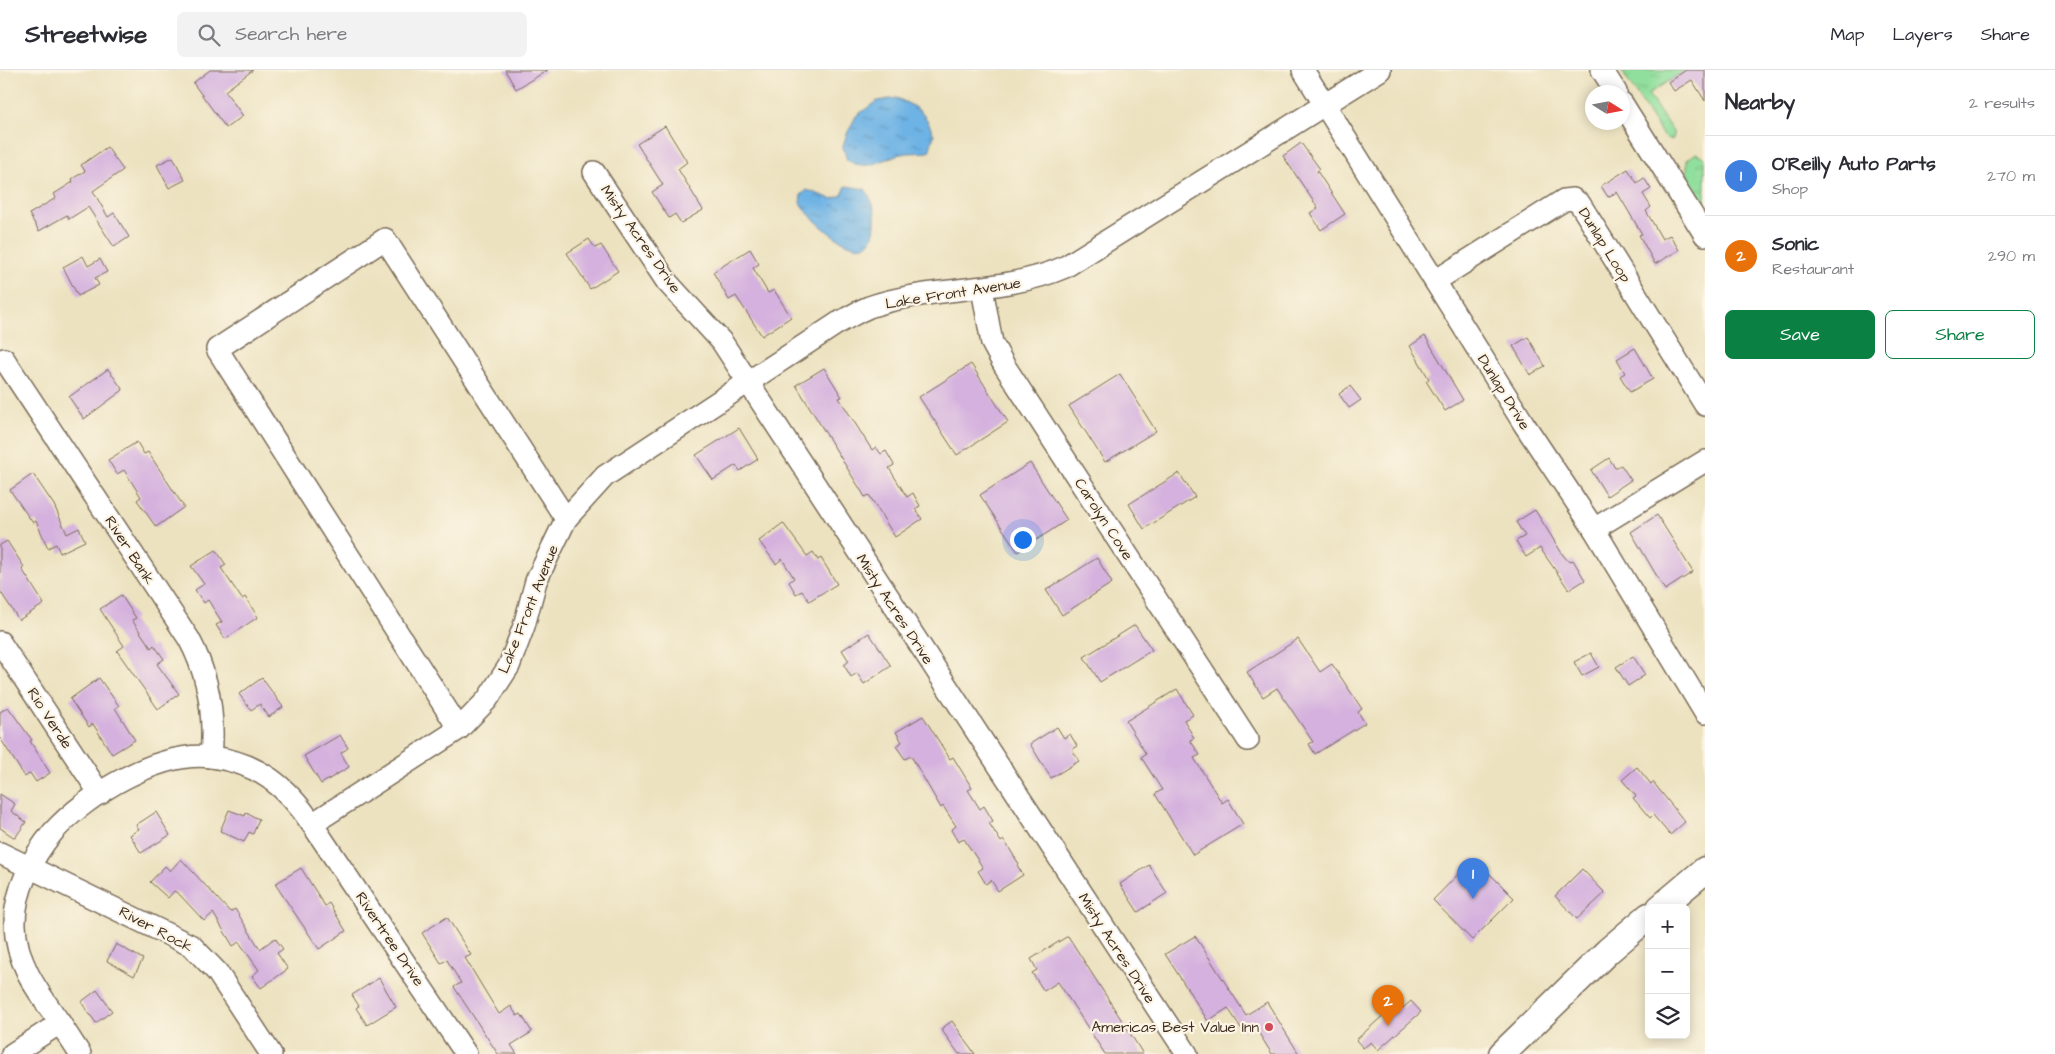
<!DOCTYPE html>
<html lang="en">
<head>
<meta charset="utf-8">
<style>
	body { margin:0; font-family:"Architects Daughter",sans-serif; background:#f2f2f3; color:#2b2b33 }
	.controls { position:absolute; right:15px; bottom:15px; display:grid; overflow:hidden; border-radius:8px; box-shadow:0 2px 12px #0003 }
	.controls button { width:45px; height:45px; display:grid; place-items:center; padding:0; border:0; border-bottom:1px solid #e1e1e2; background:#fff; color:#2b2b33; font:25px sans-serif }
	.compass { position:absolute; left:1585px; top:15px; width:45px; height:45px; border-radius:50%; background:#fff; box-shadow:0 2px 12px #0003; rotate:101deg }
	.you { position:absolute; left:1022px; top:469px; width:18px; height:18px; margin:-12px; border:4px solid #fff; border-radius:50%; background:#1a73e8; box-shadow:0 0 0 8px #1a73e833 }
	.badge { display:grid; place-items:center; width:32px; height:32px; border-radius:50%; background:#0b8043; color:#fff; font-size:16px; font-weight:700 }
	.pin { position:absolute; translate:-50% -41px; filter:drop-shadow(0 1px 2px #0008) }
	.pin::after { content:''; position:absolute; top:26px; width:18px; height:15px; background:inherit; clip-path:polygon(0 0,100% 0,50% 100%) }
	.list { margin:0; padding:0; list-style:none }
	h2 { display:flex; justify-content:space-between; align-items:center; height:65px; margin:0; padding:0 20px; font-size:21px }
	h2 small { font-size:16px; font-weight:400; color:#7c7c81 }
	.list li { display:grid; grid-template-columns:32px 1fr auto; gap:15px; align-items:center; box-sizing:border-box; height:80px; padding:0 20px; border-top:1px solid #e1e1e2 }
	.list b { display:block; font-size:19px; white-space:nowrap }
	.list p { margin:0; font-size:16px; white-space:nowrap; color:#7c7c81 }
	.list em { font-size:16px; font-style:normal; color:#7c7c81 }
	.actions { display:flex; gap:10px; padding:15px 20px }
	.actions a { flex:1; padding:11px 0; border:1px solid #0b8043; border-radius:8px; text-align:center; font-size:18px; color:#0b8043 }
	.actions .main { background:#0b8043; color:#fff }
	.icon { flex:none; width:28px; height:28px; fill:none; stroke:currentColor; stroke-width:2; stroke-linecap:round; stroke-linejoin:round }
	.map { position:relative; flex:none; width:1705px; height:984px; overflow:hidden }
	header { display:flex; align-items:center; gap:30px; box-sizing:border-box; height:70px; padding:0 25px; background:#fff; border-bottom:1px solid #e1e1e2 }
	header strong { font-size:24px }
	nav { display:flex; gap:28px; margin-inline-start:auto; font-size:18px }
	.search { width:350px; height:45px; background:#f2f2f3; display:flex; align-items:center; gap:12px; box-sizing:border-box; padding:0 18px; border-radius:8px; color:#7c7c81; font-size:19px }
	main { display:flex }
	aside { flex:1; background:#fff }
	.map>svg:first-child { display:block }
</style>
</head>
<body>
<header>
<strong>Streetwise</strong>
<div class="search"><svg class="icon" aria-label="search" viewBox="0 0 24 24"><circle cx="10" cy="10" r="6"/><path d="M15 15l6 6"/></svg>Search here</div>
<nav><a>Map</a><a>Layers</a><a>Share</a></nav>
</header>
<main>
<div class="map">
<svg width="1705" height="984" viewBox="0 0 1705 984">
	<defs>
		<pattern id="grass-tufts" width="24" height="20" patternUnits="userSpaceOnUse" patternTransform="scale(1.25)"><rect width="24" height="20" fill="#91df9d"/><path d="M3 7l-1-3M5 7V3M7 7l1-3M15 17l-1-3M17 17v-4M19 17l1-3" fill="none" stroke="#7ec087"/></pattern>
		<pattern id="water-ripples" width="26" height="14" patternUnits="userSpaceOnUse" patternTransform="scale(1.25)"><rect width="26" height="14" fill="#6eb3e5"/><path d="M2 4q2-2 4 0t4 0M15 11q2-2 4 0t4 0" fill="none" stroke="#5c92b9"/></pattern>
	</defs>
	<rect width="100%" height="100%" fill="#fcf5e5"/>
	<filter id="ink" filterUnits="userSpaceOnUse"><feTurbulence type="fractalNoise" baseFrequency=".02" numOctaves="2"/><feDisplacementMap in="SourceGraphic" scale="10" xChannelSelector="R" yChannelSelector="G"/><feConvolveMatrix kernelMatrix="1 2 1 2 8 2 1 2 1" color-interpolation-filters="sRGB"/></filter>
	<filter id="wash" filterUnits="userSpaceOnUse"><feTurbulence type="fractalNoise" baseFrequency=".0096" numOctaves="4" result="noise"/><feDisplacementMap in="SourceGraphic" scale="20" xChannelSelector="R" yChannelSelector="G"/><feGaussianBlur stdDeviation="1.12" result="paint"/><feColorMatrix in="noise" values="0 0 0 0 0 0 0 0 0 0 0 0 0 0 0 0 0 1.4 0 .05"/><feComposite in="paint" operator="in"/></filter>
	<g filter="url(#wash)">
		<rect width="100%" height="100%" fill="#ece2c0"/>
		<!-- grass -->
		<g fill="url(#grass-tufts)" stroke="#66845e">
			<path d="M1621 0H1686L1648 24 1673 62 1674 66 1672 70 1663 66Z"/>
			<path d="M1696 83 1705 88V136L1687 107V90Z"/>
		</g>
		<!-- water -->
		<g fill="url(#water-ripples)" stroke="#546e82">
			<path d="M897 28C920 39 924 41 934 65L929 82C920 83 910 82 901 84 880 89 869 103 847 90L843 77 846 66 856 46 877 31Z"/>
			<path d="M846 116 865 119C872 129 876 140 875 152 874 208 813 153 800 133L801 125 807 120 832 129 842 125Z"/>
		</g>
		<g id="blocks">
			<!-- building -->
			<g fill="#d4b1de">
				<path d="M210 0H253L225 21 243 46 226 58 193 13Z"/>
				<path d="M505 0H548L516 19Z"/>
				<path d="M1686 0H1705V31L1692 10 1674 21 1668 12Z"/>
				<path d="M665 56 687 92 678 99 703 140 681 153 675 144 669 148 652 122 663 115 637 74Z"/>
				<path d="M1301 73 1320 99 1317 101 1345 144 1321 160 1310 143 1318 138 1283 86Z"/>
				<path d="M107 77 123 100 93 121 108 147 114 143 129 167 114 177 88 137 69 149 67 145 39 161 29 144 56 128 54 124 73 112 72 109 85 101 81 95Z"/>
				<path d="M173 87 185 110 169 118 157 95Z"/>
				<path d="M1628 99 1637 113 1644 108 1651 119 1643 124 1651 137 1646 141 1662 169 1670 165 1679 180 1655 194 1639 165 1642 164 1617 122 1608 127 1601 116Z"/>
				<path d="M589 169 595 178 601 175 618 201 590 219 567 183Z"/>
				<path d="M750 179 759 194 753 198 768 223 774 220 791 247 762 266 736 226 729 230 713 202Z"/>
				<path d="M83 186 88 196 100 189 107 202 95 208 99 215 78 226 63 197Z"/>
				<path d="M1425 266 1463 330 1445 341 1426 311 1429 309 1410 276Z"/>
				<path d="M1528 267 1545 296 1530 305 1513 276Z"/>
				<path d="M1635 278 1653 309 1630 322 1620 306 1625 303 1617 289Z"/>
				<path d="M971 294 1008 352 957 385 919 327Z"/>
				<path d="M824 298 842 327 839 328 872 380 876 377 881 384 886 381 894 395 889 398 907 427 913 423 920 436 915 439 922 449 895 467 869 425 865 427 796 315Z"/>
				<path d="M108 299 123 320 84 349 69 327Z"/>
				<path d="M1120 304 1156 361 1105 392 1069 336Z"/>
				<path d="M1350 316 1361 330 1349 338 1339 324Z"/>
				<path d="M739 358 758 389 740 401 736 395 713 410 696 385Z"/>
				<path d="M137 372 144 384 148 382 184 437 156 457 137 430 141 427 124 400 117 404 108 390Z"/>
				<path d="M1609 388 1615 398 1621 395 1631 410 1607 426 1591 400Z"/>
				<path d="M1030 393 1067 450 1018 482 980 425Z"/>
				<path d="M1179 403 1195 427 1144 459 1129 434Z"/>
				<path d="M33 404 54 435 67 464 79 458 85 471 60 483 56 474 48 478 36 451 33 453 10 420Z"/>
				<path d="M1535 440 1563 485 1569 492 1573 490 1585 510 1569 520 1540 478 1526 487 1516 471 1525 466 1516 452Z"/>
				<path d="M1657 445 1693 502 1665 520 1631 462Z"/>
				<path d="M783 453 807 486 813 482 818 490 821 488 837 514 809 531 802 521 796 524 789 512 794 508 782 489 776 494 759 471Z"/>
				<path d="M7 471 24 497 22 499 44 534 19 550 0 521V475Z"/>
				<path d="M216 480 226 495 221 498 242 529 245 527 258 547 225 569 216 555 222 552 208 530 204 533 195 520 204 514 191 496Z"/>
				<path d="M1097 488 1112 513 1062 545 1046 520Z"/>
				<path d="M121 525 136 548 132 550 151 578 154 575 164 589 157 594 179 624 158 639 117 581 124 576 100 539Z"/>
				<path d="M1135 555 1152 580 1100 612 1084 587Z"/>
				<path d="M869 563 891 596 864 614 857 603 851 607 844 595 849 591 842 580Z"/>
				<path d="M1298 569 1320 602 1332 594 1362 639 1358 642 1365 653 1315 684 1309 674 1313 672 1277 618 1263 627 1247 602Z"/>
				<path d="M1591 583 1599 597 1582 606 1574 592Z"/>
				<path d="M1633 586 1645 605 1628 616 1616 597Z"/>
				<path d="M99 608 119 636 115 638 135 670 112 684 93 654 89 657 70 629Z"/>
				<path d="M262 608 283 637 269 647 260 634 251 640 239 624Z"/>
				<path d="M1177 619 1193 645 1184 650 1194 668 1190 670 1200 685 1194 688 1222 733 1228 729 1243 754 1193 785 1155 724 1162 720 1141 687 1146 684 1126 651Z"/>
				<path d="M8 637 32 670 30 671 50 703 36 712 30 703 25 707 0 668V642Z"/>
				<path d="M923 646 950 689 953 687 972 718 968 720 980 739 984 736 993 751 989 753 1001 772 1004 770 1019 794 1017 795 1023 805 998 821 991 810 986 814 978 801 983 798 964 769 958 772 951 760 956 756 943 736 941 738 911 686 905 689 896 676 902 672 896 662Z"/>
				<path d="M1057 657 1064 668 1070 664 1077 676 1072 679 1079 691 1051 708 1030 674Z"/>
				<path d="M340 665 348 678 341 683 349 697 321 714 304 686Z"/>
				<path d="M1637 697 1651 714 1653 712 1685 752 1670 765 1653 745 1650 748 1633 728 1636 726 1622 710Z"/>
				<path d="M0 724 15 734 11 741 26 752 15 768 0 758Z"/>
				<path d="M229 740 245 746 246 743 259 749 253 764 249 762 244 772 220 761Z"/>
				<path d="M156 742 170 765 141 783 130 765 139 759 136 755Z"/>
				<path d="M1474 788 1514 828 1472 870 1433 830Z"/>
				<path d="M181 789 230 842 235 839 260 879 275 868 283 879 277 883 288 899 261 918 252 906 259 900 239 872 233 876 213 843 204 851 179 824 174 821 168 828 150 812 165 796 170 801Z"/>
				<path d="M1149 795 1167 823 1138 842 1120 814Z"/>
				<path d="M301 798 325 836 329 833 346 861 319 879 275 814Z"/>
				<path d="M1582 799 1605 823 1577 849 1555 826Z"/>
				<path d="M447 847 471 885 465 888 499 944 511 936 517 946 521 944 532 962 511 975 517 984H498L454 917 461 913 447 890 441 893 422 863Z"/>
				<path d="M1068 866 1133 968 1143 984H1105L1058 912 1044 921 1032 903 1037 900 1031 889Z"/>
				<path d="M1195 866 1246 945 1267 932 1299 984H1272L1253 954 1243 961 1228 938 1208 951 1165 884Z"/>
				<path d="M116 874 143 889 134 906 107 891Z"/>
				<path d="M379 908 396 937 367 955 356 938 359 936 352 925Z"/>
				<path d="M97 920 112 941 96 953 81 932Z"/>
				<path d="M1411 931 1421 942 1378 980 1371 972 1363 978 1356 970 1398 932 1403 938Z"/>
				<path d="M952 951 975 984H959L941 959Z"/>
			</g>
		</g>
	</g>
	<g filter="url(#ink)">
		<use href="#blocks" fill-opacity="0" stroke="#796a57" stroke-width="1"/>
		<g fill="none" stroke-linecap="round" stroke-linejoin="round">
			<defs>
				<g id="minor">
					<path d="M1303 0 1524 354 1594 459 1705 643"/>
					<path d="M1602 0 1616 22"/>
					<path d="M1622 33 1705 165"/>
					<path d="M594 102 667 212 722 272 1187 984"/>
					<path d="M1435 211 1564 130 1573 129 1580 134 1705 335"/>
					<path d="M982 218 992 273 1004 295 1248 670"/>
					<path d="M4 289 189 569C209 606 215 645 211 687"/>
					<path d="M1594 459 1705 391"/>
					<path d="M0 572 100 724"/>
					<path d="M459 659 217 279 385 169 566 449"/>
					<path d="M312 754 466 984"/>
					<path d="M0 783 192 876 217 902 271 984"/>
					<path d="M60 953 80 984"/>
					<path d="M12 984 60 953C39 923 16 894 15 855 14 822 32 787 53 762 87 724 160 680 212 687 259 693 287 717 312 754L459 659 487 630 509 596 524 556 536 511 566 449 605 406 838 253C848 248 859 241 869 237 933 215 1003 224 1065 197L1380 0"/>
				</g>
				<g id="major">
					<path d="M1660 838 1705 800"/>
					<path d="M1502 984 1608 881 1649 846"/>
				</g>
			</defs>
			<!-- minor casing -->
			<use href="#minor" stroke="#796a57" stroke-width="24"/>
			<!-- major casing -->
			<use href="#major" stroke="#796a57" stroke-width="29"/>
			<!-- minor -->
			<use href="#minor" stroke="#fff" stroke-width="21"/>
			<!-- major -->
			<use href="#major" stroke="#fff" stroke-width="26"/>
		</g>
	</g>
	<!-- markers -->
	<circle fill="#d1495b" stroke="#fcf5e5" stroke-width="2" cx="1269" cy="957" r="5"/>
	<g text-anchor="middle" stroke-width="4.5" stroke-linejoin="round" paint-order="stroke">
		<!-- street labels -->
		<g font-size="15" fill="#3b2a1e" stroke="#fcf5e5">
			<text transform="translate(641 169) rotate(55)" y="5">Misty Acres Drive</text>
			<text transform="translate(1605 175) rotate(58)" y="5">Dunlap Loop</text>
			<text transform="translate(953 223) rotate(-9)" y="5">Lake Front Avenue</text>
			<text transform="translate(1504 322) rotate(58)" y="5">Dunlap Drive</text>
			<text transform="translate(1104 449) rotate(57)" y="5">Carolyn Cove</text>
			<text transform="translate(130 480) rotate(57)" y="5">River Bank</text>
			<text transform="translate(528 539) rotate(-68)" y="5">Lake Front Avenue</text>
			<text transform="translate(895 539) rotate(57)" y="5">Misty Acres Drive</text>
			<text transform="translate(50 648) rotate(57)" y="5">Rio Verde</text>
			<text transform="translate(156 859) rotate(28)" y="5">River Rock</text>
			<text transform="translate(390 869) rotate(56)" y="5">Rivertree Drive</text>
			<text transform="translate(1117 878) rotate(57)" y="5">Misty Acres Drive</text>
		</g>
		<!-- poi labels -->
		<g font-size="15" fill="#3b2a1e" stroke="#fcf5e5" text-anchor="end">
			<text x="1259" y="962">Americas Best Value Inn</text>
		</g>
	</g>
</svg>
<div class="controls">
<button>+</button>
<button>−</button>
<button><svg class="icon" aria-label="layers" viewBox="0 0 24 24"><path d="M12 4l9 5-9 5-9-5zM3 14l9 5 9-5"/></svg></button>
</div>
<svg class="compass" viewBox="-18 -18 36 36"><path d="M0-13l5 13h-10z" fill="#e53935"/><path d="M0 13l5-13h-10z" fill="#7c7c81"/></svg>
<div class="you"></div>
<div class="pin badge" style="left:1473px;top:829px;background:#3f7fe0">1</div>
<div class="pin badge" style="left:1388px;top:956px;background:#e8710a">2</div>
</div>
<aside>
<h2>Nearby<small>2 results</small></h2>
<ul class="list">
<li><span class="badge" style="background:#3f7fe0">1</span><div><b>O'Reilly Auto Parts</b><p>Shop</p></div><em>270 m</em></li>
<li><span class="badge" style="background:#e8710a">2</span><div><b>Sonic</b><p>Restaurant</p></div><em>290 m</em></li>
</ul>
<div class="actions"><a class="main">Save</a><a>Share</a></div>
</aside>
</main>
</body>
</html>
